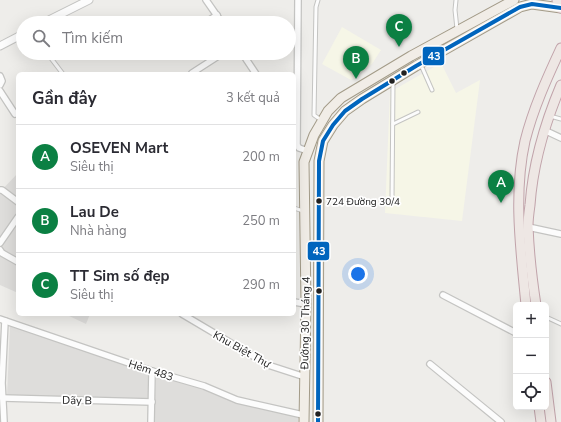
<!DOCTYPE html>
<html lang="vi">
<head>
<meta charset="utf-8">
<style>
	body { margin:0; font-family:"Nunito Sans",sans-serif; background:#f7f7f7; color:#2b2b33 }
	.controls { position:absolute; right:12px; bottom:12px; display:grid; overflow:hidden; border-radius:6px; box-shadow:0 4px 16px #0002 }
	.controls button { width:36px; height:36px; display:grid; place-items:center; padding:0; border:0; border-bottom:1px solid #e1e1e2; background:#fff; color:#2b2b33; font:20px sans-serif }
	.you { position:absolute; left:358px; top:274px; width:14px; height:14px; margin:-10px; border:3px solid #fff; border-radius:50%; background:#1a73e8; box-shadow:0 0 0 6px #1a73e833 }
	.badge { display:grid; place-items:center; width:26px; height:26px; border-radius:50%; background:#0b8043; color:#fff; font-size:13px; font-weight:700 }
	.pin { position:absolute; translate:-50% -33px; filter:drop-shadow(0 1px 2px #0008) }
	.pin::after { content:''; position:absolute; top:21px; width:14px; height:12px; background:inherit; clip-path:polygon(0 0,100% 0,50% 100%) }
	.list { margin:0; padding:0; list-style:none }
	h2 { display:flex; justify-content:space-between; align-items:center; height:52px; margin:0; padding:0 16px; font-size:17px }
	h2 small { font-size:13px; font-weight:400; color:#7c7c81 }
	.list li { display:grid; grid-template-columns:26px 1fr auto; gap:12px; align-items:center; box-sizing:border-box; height:64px; padding:0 16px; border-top:1px solid #e1e1e2 }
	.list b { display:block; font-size:15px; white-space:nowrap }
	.list p { margin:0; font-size:13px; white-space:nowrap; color:#7c7c81 }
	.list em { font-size:13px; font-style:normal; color:#7c7c81 }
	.icon { flex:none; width:22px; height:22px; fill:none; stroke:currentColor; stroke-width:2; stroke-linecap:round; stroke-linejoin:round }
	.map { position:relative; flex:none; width:561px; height:422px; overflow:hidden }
	.search { position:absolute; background:#fff; box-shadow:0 4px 16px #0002; left:16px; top:16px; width:280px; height:44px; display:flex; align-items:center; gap:10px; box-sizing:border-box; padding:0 14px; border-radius:22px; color:#7c7c81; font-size:15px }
	.panel { position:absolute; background:#fff; box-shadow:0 4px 16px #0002; left:16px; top:72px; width:280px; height:244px; border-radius:6px }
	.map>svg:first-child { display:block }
</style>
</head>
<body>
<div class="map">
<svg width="561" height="422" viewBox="0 0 561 422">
	<rect width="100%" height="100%" fill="#eeedea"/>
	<!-- residential -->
	<g fill="#dedddb">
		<path d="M18 173V293L0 285V192Z"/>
		<path d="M65 314H90L86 324Z"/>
		<path d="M10 326 150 372V399L7 396Z"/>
		<path d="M156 374 203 388 236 403 298 417V422H154Z"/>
	</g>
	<!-- education -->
	<g fill="#f6f6e7">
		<path d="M342 27 381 50 372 64 351 80 322 64Z"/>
		<path d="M441 63 456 93 480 80 462 221 385 213 390 92Z"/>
	</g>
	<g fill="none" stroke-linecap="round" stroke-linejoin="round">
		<defs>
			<g id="service">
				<path d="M318 0 316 7 314 115 321 120"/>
				<path d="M456 0 455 10 457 29"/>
				<path d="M47 53 63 74"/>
				<path d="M421 65 432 90"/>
				<path d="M550 116 561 119"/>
				<path d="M393 124 418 112"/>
				<path d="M392 199 393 82"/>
				<path d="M294 208 303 211"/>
				<path d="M546 317 561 324"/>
			</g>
			<g id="minor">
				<path d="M206 0 222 23"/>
				<path d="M298 0 297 145 299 148 308 151"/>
				<path d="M205 23 217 15"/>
				<path d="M242 53 256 74"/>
				<path d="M192 73 223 53"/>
				<path d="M0 76 2 81 0 85"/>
				<path d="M0 91 15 114"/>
				<path d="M544 130 561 138"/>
				<path d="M0 190H2L18 202"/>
				<path d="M528 227 561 234"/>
				<path d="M0 243 18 217"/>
				<path d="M0 250 2 253 18 262"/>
				<path d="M443 295 516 333"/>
				<path d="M294 302 306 304"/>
				<path d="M182 314 268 365 305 377"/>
				<path d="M0 319 152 371 204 386 237 400 303 415"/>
				<path d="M430 364 501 422"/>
				<path d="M3 398 152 402"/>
				<path d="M4 422 2 383 5 321"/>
				<path d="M151 422 152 371"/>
			</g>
			<g id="tertiary">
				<path d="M43 23 89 0"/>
				<path d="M0 46 23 34"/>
			</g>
			<g id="primary">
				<path d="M304 422 306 304 304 162 314 135 328 111 341 98 411 56 514 0"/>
				<path d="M318 422 319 161 323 141 333 125 345 111 362 99 416 66 520 7 532 4 561 8"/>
			</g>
			<g id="trunk">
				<path d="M557 0 561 8"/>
				<path d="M526 305C521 251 513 195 525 141 533 109 547 78 561 48"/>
				<path d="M536 305C532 279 529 253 528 226 528 219 529 212 530 205 533 163 545 123 561 85"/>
				<path d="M546 382 551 422"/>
				<path d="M539 407 541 422"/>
			</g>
		</defs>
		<!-- service casing -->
		<use href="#service" stroke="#c4c4c2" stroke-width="5"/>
		<!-- minor casing -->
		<use href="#minor" stroke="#c4c4c2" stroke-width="8"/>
		<!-- tertiary casing -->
		<use href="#tertiary" stroke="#c4c4c2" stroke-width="9"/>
		<!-- primary casing -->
		<use href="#primary" stroke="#a39b88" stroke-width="11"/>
		<!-- trunk casing -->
		<use href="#trunk" stroke="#c1a3aa" stroke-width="11"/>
		<!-- service -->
		<use href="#service" stroke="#fcfcfc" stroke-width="3"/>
		<!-- minor -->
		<use href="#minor" stroke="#fcfcfc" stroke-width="5.5"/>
		<!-- tertiary -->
		<use href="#tertiary" stroke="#fcfcfc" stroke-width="7"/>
		<!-- primary -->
		<use href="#primary" stroke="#f1ede7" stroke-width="9"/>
		<!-- trunk -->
		<use href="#trunk" stroke="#eee7e4" stroke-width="9"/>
		<defs>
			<path id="bus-1" d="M318 422 319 161 323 141 333 125 345 111 362 99 416 66 520 7 532 4 561 8"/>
		</defs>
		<!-- bus-1 casing -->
		<use href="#bus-1" stroke="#fff" stroke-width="7"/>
		<!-- bus-1 -->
		<use href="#bus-1" stroke="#0065bd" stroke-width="4"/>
	</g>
	<!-- markers -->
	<g fill="#212121" stroke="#fff" stroke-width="1.5">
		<circle cx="404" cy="73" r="3.5"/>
		<circle cx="392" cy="81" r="3.5"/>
		<circle cx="319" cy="201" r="3.5"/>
		<circle cx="319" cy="291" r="3.5"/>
		<circle cx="318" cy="414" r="3.5"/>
	</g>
	<g text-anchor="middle" stroke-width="3.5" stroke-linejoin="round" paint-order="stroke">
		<!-- bus labels -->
		<g font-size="10" fill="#212121" stroke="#fff" text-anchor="start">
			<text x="326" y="205">724 Đường 30/4</text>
		</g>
		<!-- street labels -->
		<g font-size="11" fill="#212121" stroke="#fff">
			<text transform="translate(305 323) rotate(-89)" y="4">Đường 30 Tháng 4</text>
			<text transform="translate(242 349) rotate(29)" y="4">Khu Biệt Thự</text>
			<text transform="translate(151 370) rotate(18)" y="4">Hẻm 483</text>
			<text transform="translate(77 400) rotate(1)" y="4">Dãy B</text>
		</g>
	</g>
	<g stroke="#fff" stroke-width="1.5">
		<rect x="422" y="46" width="23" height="20" rx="4" fill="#0065bd"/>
		<rect x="307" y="241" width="23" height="20" rx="4" fill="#0065bd"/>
	</g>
	<g font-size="11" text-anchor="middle" font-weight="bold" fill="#fff">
		<text x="434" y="60">43</text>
		<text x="319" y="255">43</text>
	</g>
</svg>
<div class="controls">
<button>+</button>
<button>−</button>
<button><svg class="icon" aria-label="locate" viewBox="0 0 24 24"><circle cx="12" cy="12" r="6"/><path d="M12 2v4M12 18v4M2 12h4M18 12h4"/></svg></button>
</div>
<div class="you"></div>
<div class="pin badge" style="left:501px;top:203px">A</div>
<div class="pin badge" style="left:356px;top:79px">B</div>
<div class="pin badge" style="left:399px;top:47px">C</div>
<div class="search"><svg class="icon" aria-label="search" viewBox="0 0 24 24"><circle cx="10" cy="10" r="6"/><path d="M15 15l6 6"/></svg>Tìm kiếm</div>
<section class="panel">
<h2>Gần đây<small>3 kết quả</small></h2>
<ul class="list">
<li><span class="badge">A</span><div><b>OSEVEN Mart</b><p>Siêu thị</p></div><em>200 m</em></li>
<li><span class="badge">B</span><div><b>Lau De</b><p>Nhà hàng</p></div><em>250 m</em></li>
<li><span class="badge">C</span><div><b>TT Sim số đẹp</b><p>Siêu thị</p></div><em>290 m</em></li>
</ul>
</section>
</div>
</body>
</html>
